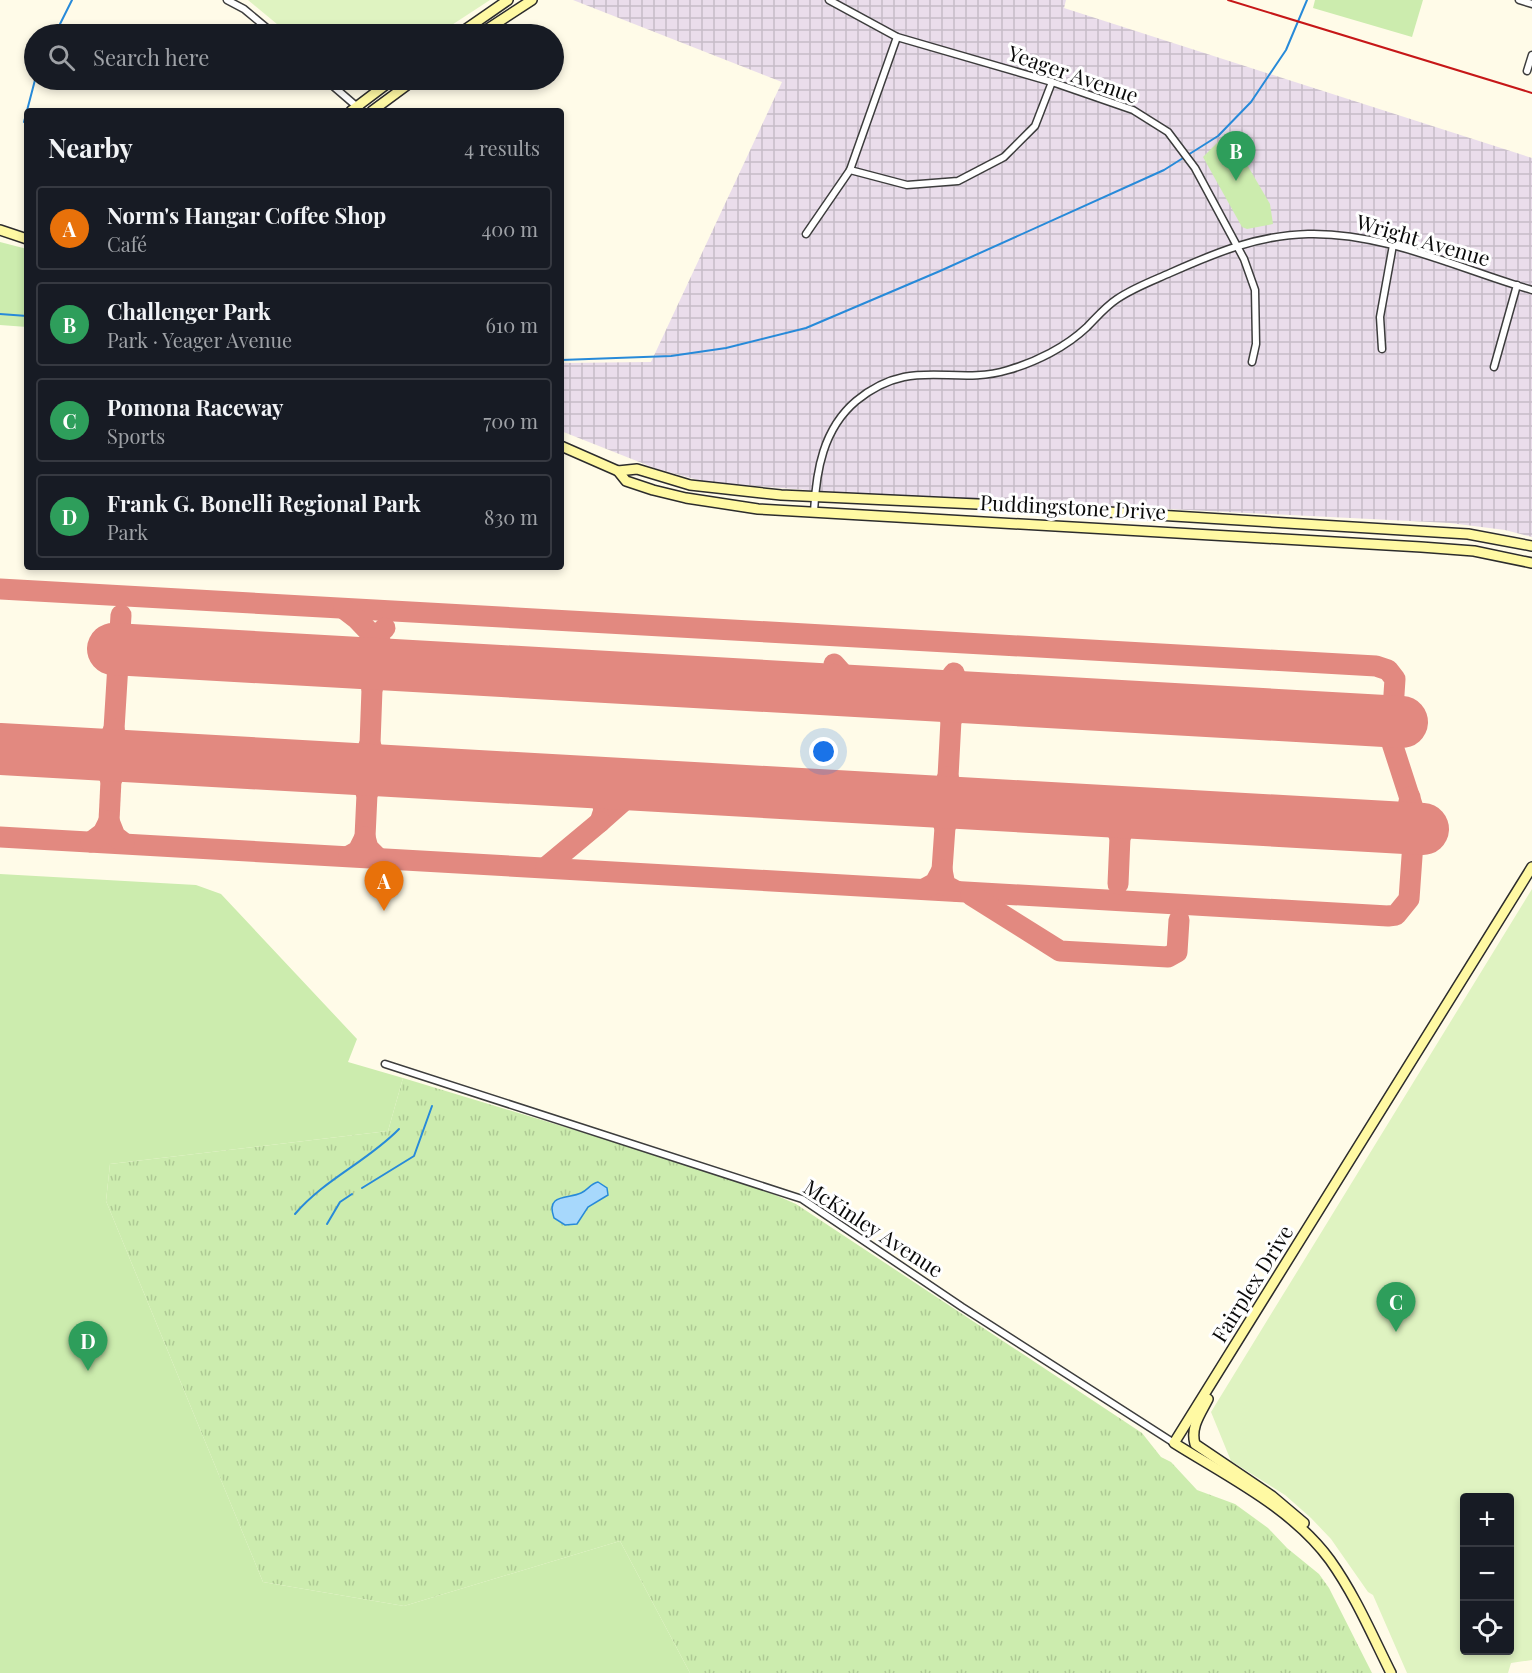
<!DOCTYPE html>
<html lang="en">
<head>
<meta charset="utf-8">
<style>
	body { margin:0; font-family:"Playfair Display",serif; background:#242831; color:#f1f3f6 }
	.controls { position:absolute; right:18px; bottom:18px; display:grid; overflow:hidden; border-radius:6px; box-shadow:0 3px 9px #0003 }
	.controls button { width:54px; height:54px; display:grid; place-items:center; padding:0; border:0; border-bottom:2px solid #363941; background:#171b24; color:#f1f3f6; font:30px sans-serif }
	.you { position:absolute; left:824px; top:752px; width:21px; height:21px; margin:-15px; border:4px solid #fff; border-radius:50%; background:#1a73e8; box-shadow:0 0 0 9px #1a73e833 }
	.badge { display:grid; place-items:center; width:39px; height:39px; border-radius:50%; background:#de9092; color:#fff; font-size:20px; font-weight:700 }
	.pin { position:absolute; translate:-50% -50px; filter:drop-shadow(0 2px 3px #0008) }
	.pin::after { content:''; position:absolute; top:32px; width:21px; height:18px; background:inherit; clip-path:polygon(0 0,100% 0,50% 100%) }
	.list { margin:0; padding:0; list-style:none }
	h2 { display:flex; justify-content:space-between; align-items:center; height:78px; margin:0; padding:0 24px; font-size:26px }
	h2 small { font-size:20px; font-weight:400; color:#9ea1a6 }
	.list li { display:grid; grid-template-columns:39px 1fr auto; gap:18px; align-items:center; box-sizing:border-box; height:84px; margin:0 12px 12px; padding:0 12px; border:2px solid #363941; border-radius:6px }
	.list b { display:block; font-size:22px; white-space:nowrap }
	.list p { margin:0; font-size:20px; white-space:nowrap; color:#9ea1a6 }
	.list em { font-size:20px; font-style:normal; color:#9ea1a6 }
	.icon { flex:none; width:33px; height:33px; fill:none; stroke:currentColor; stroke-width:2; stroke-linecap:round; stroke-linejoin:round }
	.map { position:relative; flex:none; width:1532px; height:1673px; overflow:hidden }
	.search { position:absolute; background:#171b24; box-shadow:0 3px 9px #0003; left:24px; top:24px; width:540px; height:66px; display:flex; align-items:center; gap:15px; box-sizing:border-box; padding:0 21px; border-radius:33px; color:#9ea1a6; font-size:22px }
	.panel { position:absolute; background:#171b24; box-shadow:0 3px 9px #0003; left:24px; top:108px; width:540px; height:462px; border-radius:6px }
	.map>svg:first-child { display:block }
</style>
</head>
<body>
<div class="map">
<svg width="1532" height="1673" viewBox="0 0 1532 1673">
	<defs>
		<pattern id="industrial-grid" width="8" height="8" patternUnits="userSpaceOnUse" patternTransform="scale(1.5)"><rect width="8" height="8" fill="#eaddeb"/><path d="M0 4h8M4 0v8" fill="none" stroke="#c7bcc8"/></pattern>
		<pattern id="grass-tufts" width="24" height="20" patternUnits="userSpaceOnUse" patternTransform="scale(1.5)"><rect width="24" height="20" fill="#ccecae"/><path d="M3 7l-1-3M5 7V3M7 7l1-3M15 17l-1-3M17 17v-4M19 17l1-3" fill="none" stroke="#aec994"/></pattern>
	</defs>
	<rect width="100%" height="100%" fill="#fffbe8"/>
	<!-- industrial -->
	<path fill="url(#industrial-grid)" d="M573 0H1066L1064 8 1532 158V537L1505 530 1450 523 845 493 706 482 657 469 561 431V363L651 362 782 82Z"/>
	<!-- grass -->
	<path fill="url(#grass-tufts)" d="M403 1078 743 1181 796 1204 1142 1433 1161 1457 1171 1462 1197 1490 1235 1504 1268 1528 1287 1548 1319 1574 1329 1588 1372 1673H690L620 1541 404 1606 263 1582 106 1201 110 1164 388 1131Z"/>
	<!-- park -->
	<g fill="#ccecae">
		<path d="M1315 0H1423L1412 37 1313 8Z"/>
		<path d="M1228 132 1270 204 1273 224 1247 229 1242 227 1203 157Z"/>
		<path d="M0 242 27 249V327L0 325Z"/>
		<path d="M0 874 196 885 221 894 357 1039 348 1062 403 1078 388 1131 110 1164 106 1201 263 1582 404 1606 620 1541 690 1673H0Z"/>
	</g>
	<!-- pitch -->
	<g fill="#dff3c1" fill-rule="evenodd">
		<path d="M248 0H490L438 34H289Z"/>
		<path d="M1532 889V1660L1511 1663 1508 1673H1407L1373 1595 1368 1592 1331 1539 1311 1518 1285 1495 1231 1461 1211 1412ZM1464 1498H1510V1650H1464Z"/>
	</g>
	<!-- water -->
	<path fill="#a7d8fc" stroke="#278ad9" stroke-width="1.5" d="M598 1182 607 1188 608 1195 588 1207 577 1224 565 1225 554 1218C545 1193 569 1199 581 1193 588 1190 590 1184 598 1182Z"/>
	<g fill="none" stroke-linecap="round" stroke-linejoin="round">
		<!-- stream -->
		<g stroke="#278ad9" stroke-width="2">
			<path d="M55 34 72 0"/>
			<path d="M24 122 35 80"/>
			<path d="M0 314 27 316"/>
			<path d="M561 360 671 356 726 348 806 328 940 271 1164 170 1218 136 1251 102 1286 50 1307 0"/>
			<path d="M362 1188 414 1156 432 1106"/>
			<path d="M295 1214C325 1179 368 1161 399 1129"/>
			<path d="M327 1224 340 1202 352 1194"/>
		</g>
		<!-- taxiway -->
		<g stroke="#e28980" stroke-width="21">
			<path d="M0 589 1376 666 1388 670 1395 679 1391 740 1415 814 1409 899 1396 915 1388 916 0 837"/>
			<path d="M344 609 357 619 398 662 407 666"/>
			<path d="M340 662 358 653 385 628"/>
			<path d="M345 662C360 668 369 672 372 689 379 669 392 669 411 666"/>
			<path d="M820 688 832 682 836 674 834 664 850 682 873 691"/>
			<path d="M928 695 944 704 951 720 962 704 976 697"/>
			<path d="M928 695 943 688 954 673 959 686 976 697"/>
			<path d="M114 729 121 615"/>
			<path d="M370 744 372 689"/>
			<path d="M137 757C124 750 116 744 114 729L107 744 90 754 103 763 111 780 120 765 137 757"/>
			<path d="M339 768C355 764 363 760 370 744L377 762 394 771"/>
			<path d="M339 768 357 775 367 794 375 779 394 771"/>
			<path d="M948 777 951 720"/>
			<path d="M580 781 600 794 604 810 600 822 635 791 660 786"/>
			<path d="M922 800 937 810 945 827 950 816 967 802"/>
			<path d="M926 800 942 789 948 777 952 790 964 802"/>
			<path d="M1098 810 1111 818 1120 837 1129 820 1140 813"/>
			<path d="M109 821 111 780"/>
			<path d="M1393 827 1407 812 1410 797"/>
			<path d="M365 837 367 794"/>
			<path d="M91 842 103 833 109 821 115 836 124 843"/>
			<path d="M349 856 358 851 365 837 368 848 378 858"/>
			<path d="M546 867 600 822"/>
			<path d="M942 870 945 827"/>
			<path d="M1118 884 1120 837"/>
			<path d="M924 889 935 883 942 870 945 885 956 891"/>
			<path d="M971 895 1060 951 1168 957 1177 952 1179 920"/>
		</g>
		<!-- runway -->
		<g stroke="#e28980" stroke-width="52">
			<path d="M113 649 1402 722"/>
			<path d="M0 749 1423 829"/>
		</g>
		<defs>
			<g id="street">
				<path d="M227 0 244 9 274 34"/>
				<path d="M829 0 897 37 1052 82 1133 110 1168 132 1195 168 1244 259 1255 290 1256 344 1252 362"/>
				<path d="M1519 0 1532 4"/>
				<path d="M1527 71 1532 55"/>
				<path d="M326 80 362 111"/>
				<path d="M850 170 907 185 958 181 1004 157 1035 126 1052 82"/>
				<path d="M806 234 850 170 897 37"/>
				<path d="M1382 349 1380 317 1393 245"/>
				<path d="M1494 367 1517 285"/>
				<path d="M814 512C816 471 823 429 856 401 912 355 952 387 1008 370 1036 362 1066 347 1087 327 1097 317 1105 307 1117 299 1133 288 1152 281 1170 273 1215 253 1258 235 1308 234 1385 232 1459 269 1532 290"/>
				<path d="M385 1064 802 1199 962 1307 1174 1443"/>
			</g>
			<g id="secondary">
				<path d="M459 34 508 0"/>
				<path d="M480 34 532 0"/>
				<path d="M351 111 392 80"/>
				<path d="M372 111 414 80"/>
				<path d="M0 230 27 239"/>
				<path d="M561 446 618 471 626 481 653 490 686 498 758 509 1421 547 1474 551 1532 563"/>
				<path d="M618 471 637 469 690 485 781 495 977 504 1468 534 1532 546"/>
				<path d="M1208 1399C1201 1413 1190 1427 1195 1444L1272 1496 1304 1523"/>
				<path d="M1391 1673C1372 1635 1355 1595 1330 1560 1292 1508 1228 1477 1174 1443L1532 867"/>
			</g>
		</defs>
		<!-- street casing -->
		<use href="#street" stroke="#3d3d3d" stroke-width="9"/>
		<!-- secondary casing -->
		<use href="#secondary" stroke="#2c2c2c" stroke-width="12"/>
		<!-- street -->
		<use href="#street" stroke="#fff" stroke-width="6"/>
		<!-- secondary -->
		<use href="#secondary" stroke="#fff9a3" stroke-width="9"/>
		<!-- rail -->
		<path stroke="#c61718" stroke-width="2" d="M1228 0 1532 93"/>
	</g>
	<g text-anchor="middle" stroke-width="6" stroke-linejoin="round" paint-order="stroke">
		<!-- street labels -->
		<g font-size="21" fill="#0a0a0a" stroke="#fff">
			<text transform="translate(1073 75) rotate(19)" y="7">Yeager Avenue</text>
			<text transform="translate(1423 241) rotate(16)" y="7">Wright Avenue</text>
			<text transform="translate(1073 508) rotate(3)" y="7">Puddingstone Drive</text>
			<text transform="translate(873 1229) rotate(33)" y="7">McKinley Avenue</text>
			<text transform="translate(1253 1284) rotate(-58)" y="7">Fairplex Drive</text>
		</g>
	</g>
</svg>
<div class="controls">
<button>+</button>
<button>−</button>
<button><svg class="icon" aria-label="locate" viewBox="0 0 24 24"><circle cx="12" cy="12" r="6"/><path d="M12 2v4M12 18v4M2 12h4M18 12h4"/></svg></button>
</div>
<div class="you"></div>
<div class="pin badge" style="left:384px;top:911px;background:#e8710a">A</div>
<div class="pin badge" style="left:1236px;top:181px;background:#2e9e5b">B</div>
<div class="pin badge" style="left:1396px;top:1332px;background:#2e9e5b">C</div>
<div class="pin badge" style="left:88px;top:1371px;background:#2e9e5b">D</div>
<div class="search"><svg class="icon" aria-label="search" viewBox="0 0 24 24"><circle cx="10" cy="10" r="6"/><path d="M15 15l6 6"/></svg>Search here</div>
<section class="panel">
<h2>Nearby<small>4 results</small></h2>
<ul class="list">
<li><span class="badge" style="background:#e8710a">A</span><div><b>Norm's Hangar Coffee Shop</b><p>Café</p></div><em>400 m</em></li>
<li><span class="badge" style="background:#2e9e5b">B</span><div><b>Challenger Park</b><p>Park · Yeager Avenue</p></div><em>610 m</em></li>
<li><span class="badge" style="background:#2e9e5b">C</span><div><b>Pomona Raceway</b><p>Sports</p></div><em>700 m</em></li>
<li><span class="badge" style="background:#2e9e5b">D</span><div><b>Frank G. Bonelli Regional Park</b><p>Park</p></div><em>830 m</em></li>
</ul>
</section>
</div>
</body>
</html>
